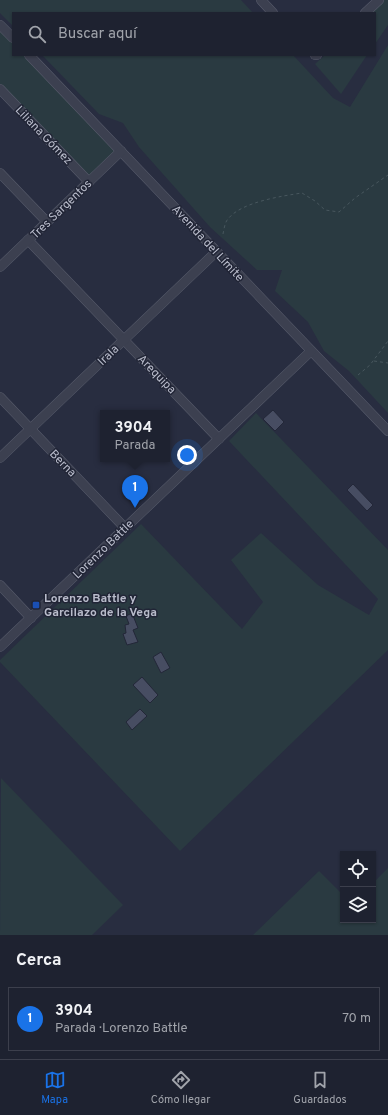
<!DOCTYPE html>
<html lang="es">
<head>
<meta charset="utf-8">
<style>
	body { margin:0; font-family:Overpass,sans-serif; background:#262a38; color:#f1f3f6 }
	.controls { position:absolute; right:12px; bottom:12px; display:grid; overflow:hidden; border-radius:0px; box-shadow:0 1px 3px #0004 }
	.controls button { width:36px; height:36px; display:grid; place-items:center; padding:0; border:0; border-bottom:1px solid #3c3f4c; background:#1e2230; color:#f1f3f6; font:20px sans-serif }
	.you { position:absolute; left:187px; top:455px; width:14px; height:14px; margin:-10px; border:3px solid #fff; border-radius:50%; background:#1a73e8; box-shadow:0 0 0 6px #1a73e833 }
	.badge { display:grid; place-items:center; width:26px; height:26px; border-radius:50%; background:#1a73e8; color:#fff; font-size:13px; font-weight:700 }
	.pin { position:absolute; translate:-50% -33px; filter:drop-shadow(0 1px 2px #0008) }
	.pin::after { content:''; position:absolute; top:21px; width:14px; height:12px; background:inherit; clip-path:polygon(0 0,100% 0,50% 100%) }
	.popup { position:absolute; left:100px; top:410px; width:70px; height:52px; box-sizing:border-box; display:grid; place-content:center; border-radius:0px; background:#1e2230; filter:drop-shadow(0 1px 3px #0005); font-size:13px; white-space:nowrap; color:#a1a4ab }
	.popup b { font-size:15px; color:#f1f3f6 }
	.popup::after { content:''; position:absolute; left:50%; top:100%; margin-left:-8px; border:8px solid transparent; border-top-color:#1e2230 }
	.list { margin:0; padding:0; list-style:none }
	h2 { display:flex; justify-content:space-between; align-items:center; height:52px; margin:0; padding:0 16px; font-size:17px }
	h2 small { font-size:13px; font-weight:400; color:#a1a4ab }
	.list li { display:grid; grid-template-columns:26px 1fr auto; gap:12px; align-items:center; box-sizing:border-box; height:64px; margin:0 8px 8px; padding:0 8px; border:1px solid #3c3f4c; border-radius:0px }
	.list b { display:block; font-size:15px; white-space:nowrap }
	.list p { margin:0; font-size:13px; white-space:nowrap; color:#a1a4ab }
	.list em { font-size:13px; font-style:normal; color:#a1a4ab }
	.icon { flex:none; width:22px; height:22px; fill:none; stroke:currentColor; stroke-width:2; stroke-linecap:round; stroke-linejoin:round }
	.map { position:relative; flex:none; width:388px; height:935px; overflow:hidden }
	.search { position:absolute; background:#1e2230; box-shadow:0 1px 3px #0004; left:12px; right:12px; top:12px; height:44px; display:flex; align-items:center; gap:10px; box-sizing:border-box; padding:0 14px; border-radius:0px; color:#a1a4ab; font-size:15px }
	.sheet { height:124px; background:#1e2230 }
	nav { display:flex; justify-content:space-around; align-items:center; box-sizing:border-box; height:56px; border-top:1px solid #3c3f4c; background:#1e2230; font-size:11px; color:#a1a4ab }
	nav a { display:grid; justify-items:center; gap:2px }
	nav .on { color:#1a73e8 }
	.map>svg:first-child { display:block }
</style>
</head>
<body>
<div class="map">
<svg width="388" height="935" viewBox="0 0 388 935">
	<rect width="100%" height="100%" fill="#282d40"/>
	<!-- green -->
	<g fill="#2a3a41">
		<path d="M0 0H241L253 13H13V26L0 13Z"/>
		<path d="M383 0H388V25L375 44V13H369Z"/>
		<path d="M0 25 13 38V55H29L121 151 89 182 0 89Z"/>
		<path d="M388 45V413L349 371 324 351 308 322 275 291 282 270H257L210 227 139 147 123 123 99 114 42 55H293L333 98 350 107Z"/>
		<path d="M325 55H367L341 94 315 64Z"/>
		<path d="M256 413 388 550V650L180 851 0 662V660L141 524 242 629 263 602 231 560 261 533 318 585 369 615 378 599 229 441Z"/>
		<path d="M1 778 123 905 92 935H0Z"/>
		<path d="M388 868V935H253L319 871 343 895V920H373V883Z"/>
	</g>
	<!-- building -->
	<g fill="#474d62" stroke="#232738">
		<path d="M273 410 284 422 275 431 263 419Z"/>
		<path d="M353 484 373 505 367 511 347 490Z"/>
		<path d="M132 613 138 628 133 630 138 642 127 645 123 634 126 633 125 625 129 624 126 616Z"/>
		<path d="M161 652 170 668 161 673 153 657Z"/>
		<path d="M142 677 158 695 150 703 133 685Z"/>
		<path d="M140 709 147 716 132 730 126 722Z"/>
	</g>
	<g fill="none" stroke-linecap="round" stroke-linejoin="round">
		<defs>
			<g id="minor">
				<path d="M261 0 273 13"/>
				<path d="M365 13 379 0"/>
				<path d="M0 25 13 38"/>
				<path d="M29 55 388 431"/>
				<path d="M315 55H317"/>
				<path d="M0 89 89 182"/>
				<path d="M0 173 47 222"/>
				<path d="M28 240 219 439"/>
				<path d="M0 267 121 151"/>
				<path d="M0 397 125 528"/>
				<path d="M0 458 216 252"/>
				<path d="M0 585 31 618"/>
				<path d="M0 647 311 351"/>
			</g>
		</defs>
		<!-- minor casing -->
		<use href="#minor" stroke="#575b6b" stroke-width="10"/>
		<!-- path -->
		<g stroke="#48575e" stroke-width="1" stroke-dasharray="3 3" stroke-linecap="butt">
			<path d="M223 234C224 229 225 222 228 219 241 202 282 196 302 193L315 201 325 210 339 212 355 198 388 175"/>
			<path d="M374 361 388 363"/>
			<path d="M358 375 370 365 388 341"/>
		</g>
		<!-- minor -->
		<use href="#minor" stroke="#3c4050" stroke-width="9"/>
	</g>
	<!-- markers -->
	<rect fill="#1a4fb4" stroke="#212536" stroke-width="1.5" x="32" y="601" width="8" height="8" rx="2"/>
	<g text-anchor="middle" stroke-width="3" stroke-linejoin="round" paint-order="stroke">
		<!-- street labels -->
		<g font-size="12" fill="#b9bccb" stroke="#212536">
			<text transform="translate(44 135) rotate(46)" y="4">Liliana Gómez</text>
			<text transform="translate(61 209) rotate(-44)" y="4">Tres Sargentos</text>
			<text transform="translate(208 243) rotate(47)" y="4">Avenida del Límite</text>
			<text transform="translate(108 355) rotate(-44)" y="4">Irala</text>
			<text transform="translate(157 374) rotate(46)" y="4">Arequipa</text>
			<text transform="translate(63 463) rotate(46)" y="4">Berna</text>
			<text transform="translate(103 549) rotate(-44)" y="4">Lorenzo Battle</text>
		</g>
		<!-- poi labels -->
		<g font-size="12" font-weight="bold" fill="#b9bccb" stroke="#212536" text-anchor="start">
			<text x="44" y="602">Lorenzo Battle y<tspan x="44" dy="14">Garcilazo de la Vega</tspan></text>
		</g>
	</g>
</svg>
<div class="controls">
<button><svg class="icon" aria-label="locate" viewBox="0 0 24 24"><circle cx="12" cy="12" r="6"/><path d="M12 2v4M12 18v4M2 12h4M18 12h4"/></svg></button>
<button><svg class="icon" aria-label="layers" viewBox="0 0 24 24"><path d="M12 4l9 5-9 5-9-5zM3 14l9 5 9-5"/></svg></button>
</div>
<div class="you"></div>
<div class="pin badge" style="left:135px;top:508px">1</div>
<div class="popup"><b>3904</b>Parada</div>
<div class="search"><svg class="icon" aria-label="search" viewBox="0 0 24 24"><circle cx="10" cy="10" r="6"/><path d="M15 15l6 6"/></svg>Buscar aquí</div>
</div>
<section class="sheet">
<h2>Cerca<small></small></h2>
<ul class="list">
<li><span class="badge">1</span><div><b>3904</b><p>Parada · Lorenzo Battle</p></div><em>70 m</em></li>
</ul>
</section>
<nav>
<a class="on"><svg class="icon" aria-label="map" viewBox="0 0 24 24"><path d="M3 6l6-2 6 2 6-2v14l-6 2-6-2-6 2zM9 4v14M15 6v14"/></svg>Mapa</a>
<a><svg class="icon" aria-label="directions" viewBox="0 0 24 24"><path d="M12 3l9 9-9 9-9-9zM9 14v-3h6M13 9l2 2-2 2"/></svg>Cómo llegar</a>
<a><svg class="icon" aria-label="saved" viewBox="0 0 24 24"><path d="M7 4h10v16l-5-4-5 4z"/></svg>Guardados</a>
</nav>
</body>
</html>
